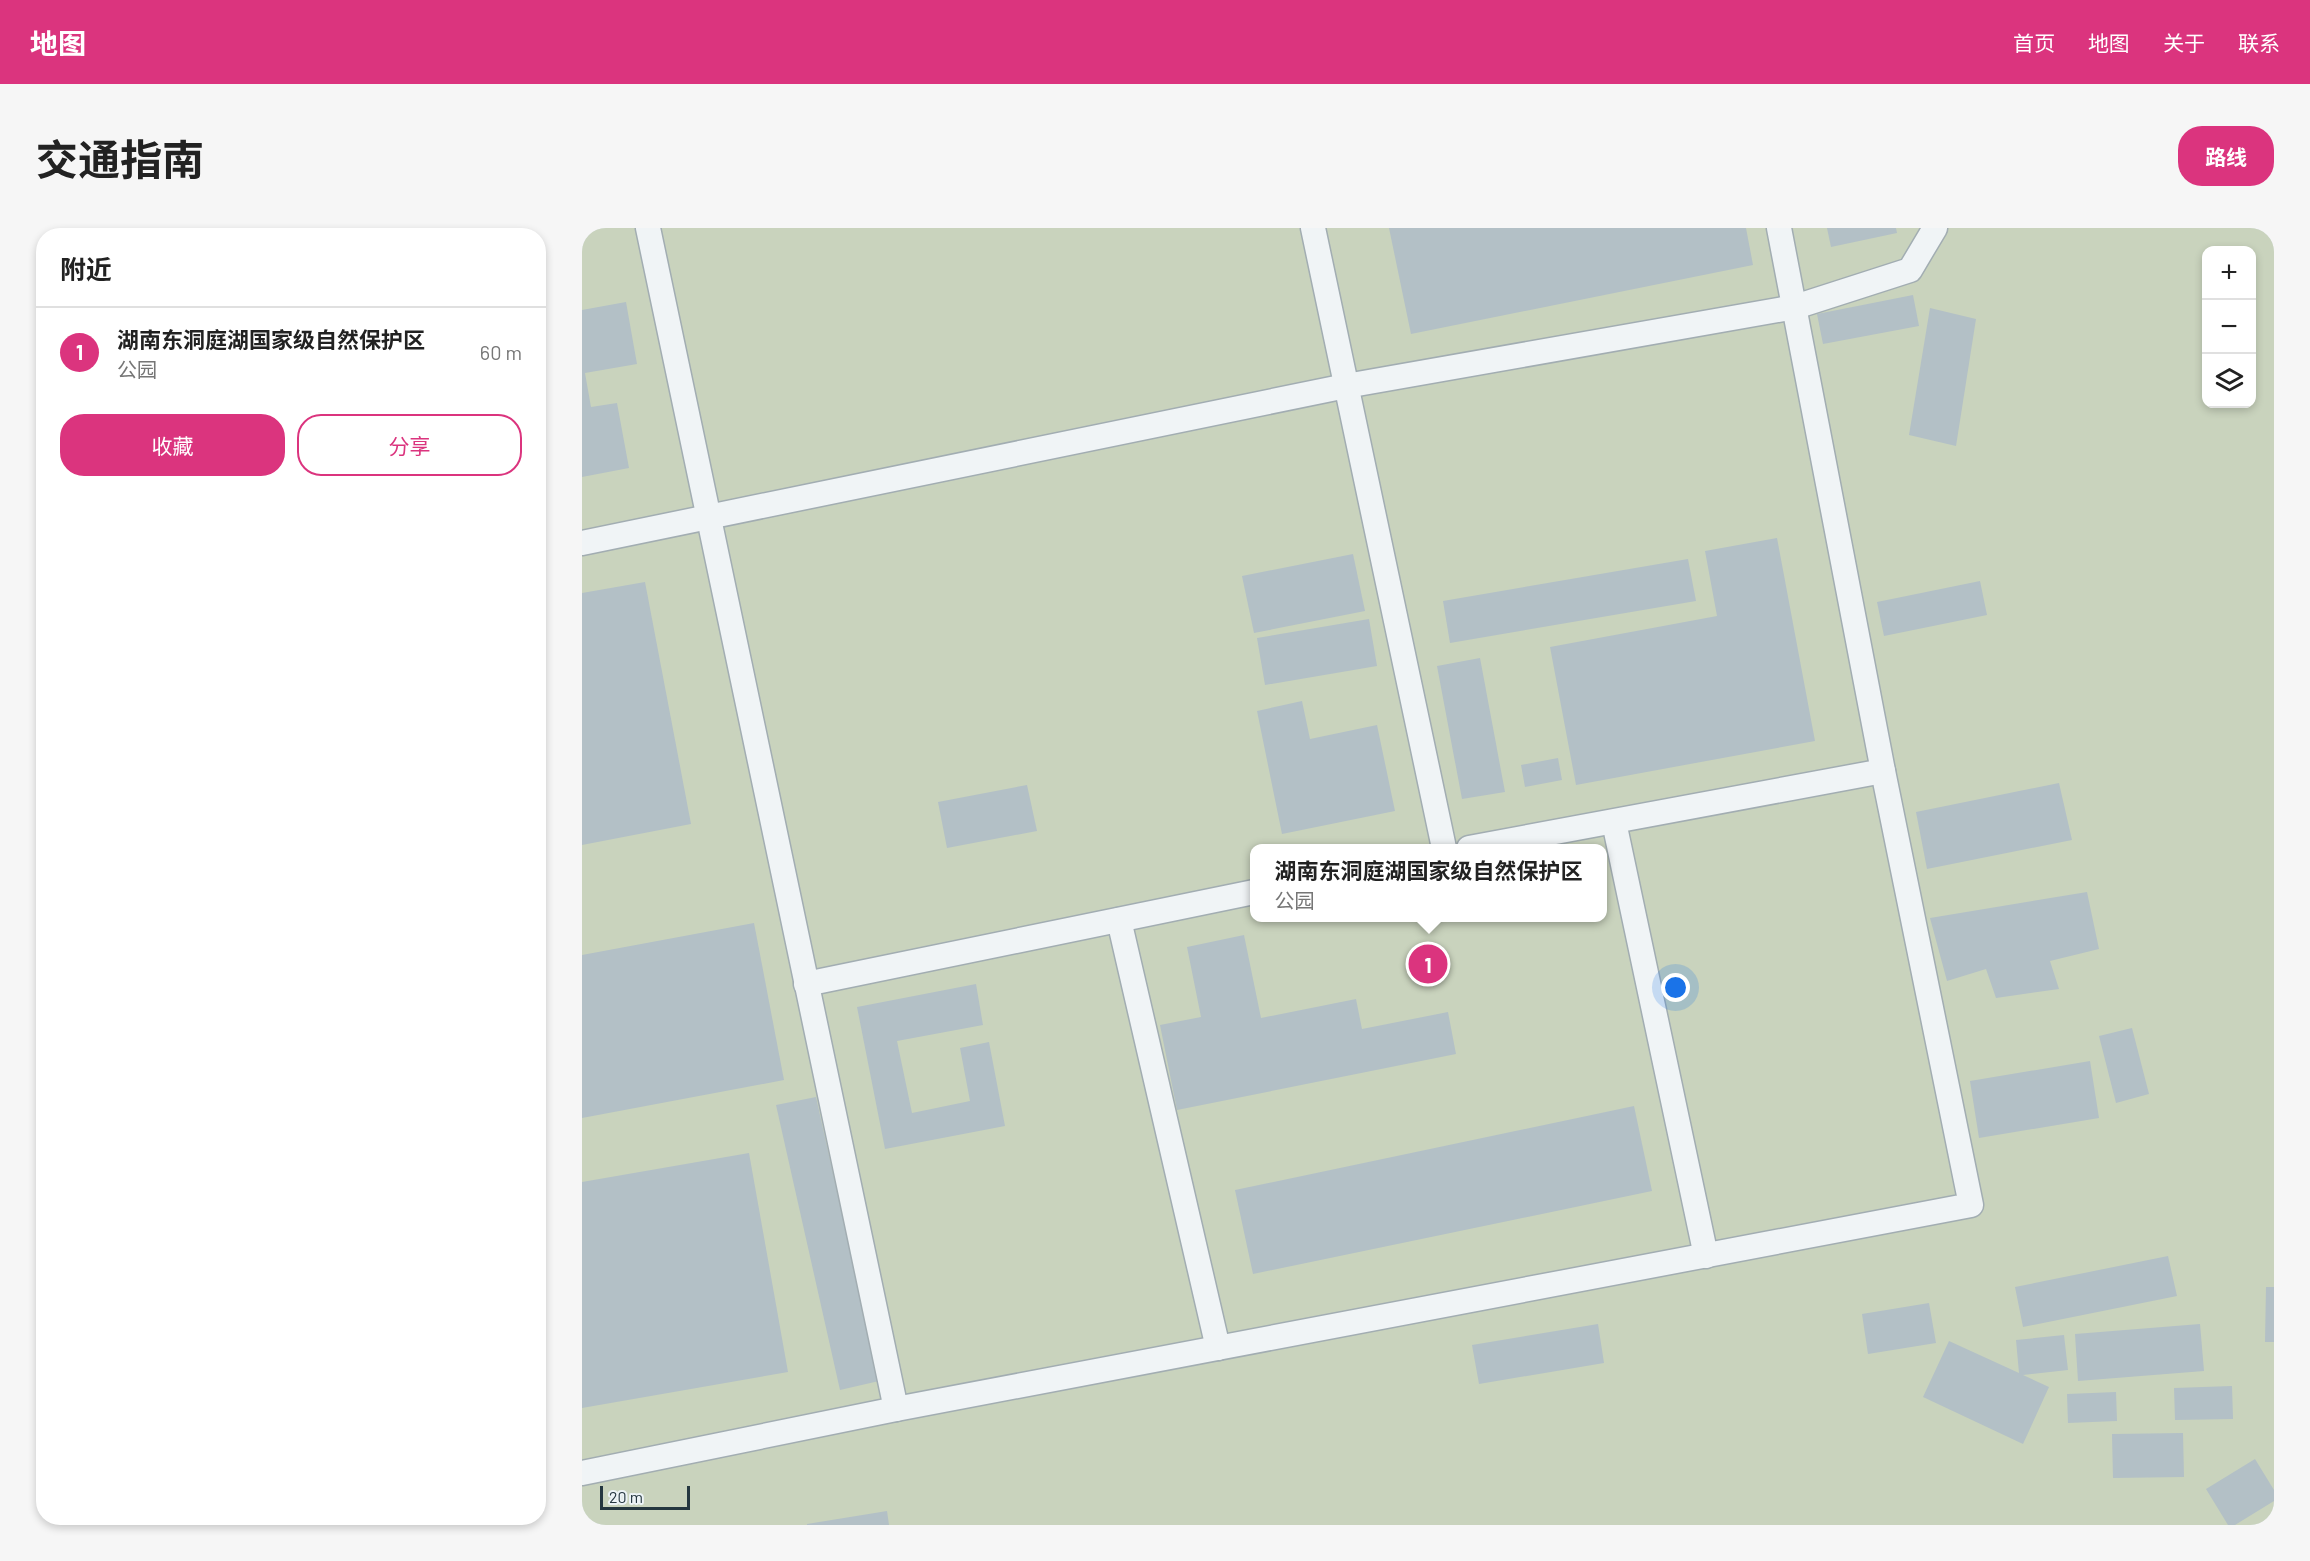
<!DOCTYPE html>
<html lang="zh">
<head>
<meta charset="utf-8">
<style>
	body { margin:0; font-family:Barlow,"Noto Sans SC",sans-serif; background:#f6f6f6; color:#222 }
	.controls { position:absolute; right:18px; top:18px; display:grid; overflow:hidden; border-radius:12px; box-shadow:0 3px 9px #0003 }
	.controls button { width:54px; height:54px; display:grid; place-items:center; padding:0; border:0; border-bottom:2px solid #e0e0e0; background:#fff; color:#222; font:30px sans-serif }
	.scale { position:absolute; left:18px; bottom:15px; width:90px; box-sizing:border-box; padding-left:6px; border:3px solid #253740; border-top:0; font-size:16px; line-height:21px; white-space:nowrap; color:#253740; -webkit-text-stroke:4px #ecf3f6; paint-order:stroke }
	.you { position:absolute; left:1094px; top:760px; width:21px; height:21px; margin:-15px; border:4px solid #fff; border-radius:50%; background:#1a73e8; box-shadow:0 0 0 9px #1a73e833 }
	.badge { display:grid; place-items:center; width:39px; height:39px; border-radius:50%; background:#db347e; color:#fff; font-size:20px; font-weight:700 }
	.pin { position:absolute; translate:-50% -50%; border:3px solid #fff; box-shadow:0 2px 6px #0006 }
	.popup { position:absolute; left:668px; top:616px; width:357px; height:78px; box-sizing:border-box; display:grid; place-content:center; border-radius:12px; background:#fff; filter:drop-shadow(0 2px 4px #0005); font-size:20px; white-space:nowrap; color:#767676 }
	.popup b { font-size:22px; color:#222 }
	.popup::after { content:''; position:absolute; left:50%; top:100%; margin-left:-12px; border:12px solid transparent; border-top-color:#fff }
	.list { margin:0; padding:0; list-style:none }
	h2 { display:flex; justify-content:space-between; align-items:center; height:78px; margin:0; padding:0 24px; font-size:26px }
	h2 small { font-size:20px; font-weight:400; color:#767676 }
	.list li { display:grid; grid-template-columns:39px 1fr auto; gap:18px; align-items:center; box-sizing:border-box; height:90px; padding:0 24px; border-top:2px solid #e0e0e0 }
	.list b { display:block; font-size:22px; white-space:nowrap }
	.list p { margin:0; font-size:20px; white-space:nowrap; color:#767676 }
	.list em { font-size:20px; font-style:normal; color:#767676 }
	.actions { display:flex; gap:12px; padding:18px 24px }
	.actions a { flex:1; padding:14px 0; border:2px solid #db347e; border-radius:24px; text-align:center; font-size:21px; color:#db347e }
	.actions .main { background:#db347e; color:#fff }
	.icon { flex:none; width:33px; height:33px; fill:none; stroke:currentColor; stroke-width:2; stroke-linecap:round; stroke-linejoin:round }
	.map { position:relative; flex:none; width:1692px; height:1297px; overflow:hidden; border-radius:24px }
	header { display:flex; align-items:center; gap:36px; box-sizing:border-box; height:84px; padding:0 30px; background:#db347e; color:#fff }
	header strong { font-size:28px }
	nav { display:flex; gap:33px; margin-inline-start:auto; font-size:21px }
	.intro { display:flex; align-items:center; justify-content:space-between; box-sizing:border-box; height:144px; padding:0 36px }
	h1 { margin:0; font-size:42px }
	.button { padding:15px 27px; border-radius:24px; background:#db347e; color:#fff; font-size:21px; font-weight:700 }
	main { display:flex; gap:36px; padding:0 36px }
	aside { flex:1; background:#fff; border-radius:24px; box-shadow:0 3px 9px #0003 }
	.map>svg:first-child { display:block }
</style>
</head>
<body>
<header>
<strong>地图</strong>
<nav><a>首页</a><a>地图</a><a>关于</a><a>联系</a></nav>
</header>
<div class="intro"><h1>交通指南</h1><a class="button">路线</a></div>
<main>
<aside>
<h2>附近<small></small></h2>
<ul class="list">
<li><span class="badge">1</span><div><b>湖南东洞庭湖国家级自然保护区</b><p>公园</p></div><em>60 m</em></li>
</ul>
<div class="actions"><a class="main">收藏</a><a>分享</a></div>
</aside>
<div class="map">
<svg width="1692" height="1297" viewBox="0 0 1692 1297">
	<rect width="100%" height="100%" fill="#dde5e8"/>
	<!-- green -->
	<path fill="#c9d3bd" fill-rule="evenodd" d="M0 0H1692V1297H0ZM1624 22H1670V176H1624ZM672 620H1020V690H672Z"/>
	<!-- building -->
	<g fill="#b3c0c6">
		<path d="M807 0H1164L1171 37 829 106Z"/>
		<path d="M1245 0H1314L1315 5 1249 19Z"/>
		<path d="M1331 67 1337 98 1241 116 1235 86Z"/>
		<path d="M44 74 55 136 3 145 9 179 35 175 47 240 0 249V82Z"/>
		<path d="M1348 80 1394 91 1374 218 1327 207Z"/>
		<path d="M1195 310 1233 513 994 557 968 419 1135 388 1123 323Z"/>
		<path d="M771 326 783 383 672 405 660 348Z"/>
		<path d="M1106 331 1114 373 868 415 861 373Z"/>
		<path d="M1398 353 1405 387 1302 408 1295 374Z"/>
		<path d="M63 354 109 596 0 617V365Z"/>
		<path d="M787 391 795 438 683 457 675 410Z"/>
		<path d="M898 430 923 564 880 571 855 438Z"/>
		<path d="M720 473 728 511 795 497 813 583 700 606 675 483Z"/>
		<path d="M976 530 980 552 943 559 939 537Z"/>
		<path d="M1477 555 1490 612 1345 641 1334 584Z"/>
		<path d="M445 557 455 603 365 620 356 574Z"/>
		<path d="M1505 664 1517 721 1468 733 1477 761 1414 770 1404 741 1365 753 1348 690Z"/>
		<path d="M172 695 202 852 0 890V727Z"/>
		<path d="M662 707 679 790 774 771 780 801 866 784 874 826 595 882 578 797 619 789 605 719Z"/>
		<path d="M394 756 401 797 315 813 330 885 388 873 378 820 407 814 423 898 303 921 275 779Z"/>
		<path d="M1550 800 1567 866 1534 875 1517 808Z"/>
		<path d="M1508 833 1517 890 1397 910 1388 853Z"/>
		<path d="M234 869 297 1153 258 1162 194 877Z"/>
		<path d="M1052 878 1070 963 671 1046 653 962Z"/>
		<path d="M167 925 206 1144 0 1180V954Z"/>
		<path d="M1586 1028 1595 1068 1441 1099 1433 1059Z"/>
		<path d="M1684 1059H1692V1114H1683Z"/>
		<path d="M1347 1075 1354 1115 1286 1126 1280 1086Z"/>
		<path d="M1016 1096 1022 1135 897 1156 890 1117Z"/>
		<path d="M1618 1096 1622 1143 1496 1153 1493 1106Z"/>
		<path d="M1482 1107 1486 1142 1441 1147 1467 1159 1441 1216 1341 1169 1367 1113 1437 1145 1434 1112Z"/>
		<path d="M1650 1158 1651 1191 1593 1192 1592 1160Z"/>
		<path d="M1534 1164 1535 1193 1486 1195 1485 1166Z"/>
		<path d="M1601 1205 1602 1249 1531 1250 1530 1206Z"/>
		<path d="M1673 1231 1692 1262V1273L1653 1297H1646L1624 1261Z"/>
		<path d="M305 1283 307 1297H225V1296Z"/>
	</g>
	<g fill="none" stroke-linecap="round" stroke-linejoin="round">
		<defs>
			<g id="street">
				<path d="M66 0 314 1181"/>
				<path d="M731 0 862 620"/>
				<path d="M0 315 764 158 1213 79 1328 42 1353 0"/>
				<path d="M1032 594 1124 1028"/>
				<path d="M887 620 1301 543"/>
				<path d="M537 692 636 1120"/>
				<path d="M224 756 672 664"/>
				<path d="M0 1245 314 1181 1389 977 1301 543 1197 0"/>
			</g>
		</defs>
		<!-- street casing -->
		<use href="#street" stroke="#a2adb2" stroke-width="27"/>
		<!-- street -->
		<use href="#street" stroke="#f0f4f6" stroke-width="24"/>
	</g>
</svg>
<div class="controls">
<button>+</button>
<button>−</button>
<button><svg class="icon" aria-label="layers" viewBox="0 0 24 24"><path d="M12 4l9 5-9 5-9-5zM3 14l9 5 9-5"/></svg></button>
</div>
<div class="scale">20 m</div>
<div class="you"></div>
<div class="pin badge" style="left:846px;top:736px">1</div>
<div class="popup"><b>湖南东洞庭湖国家级自然保护区</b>公园</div>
</div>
</main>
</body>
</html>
